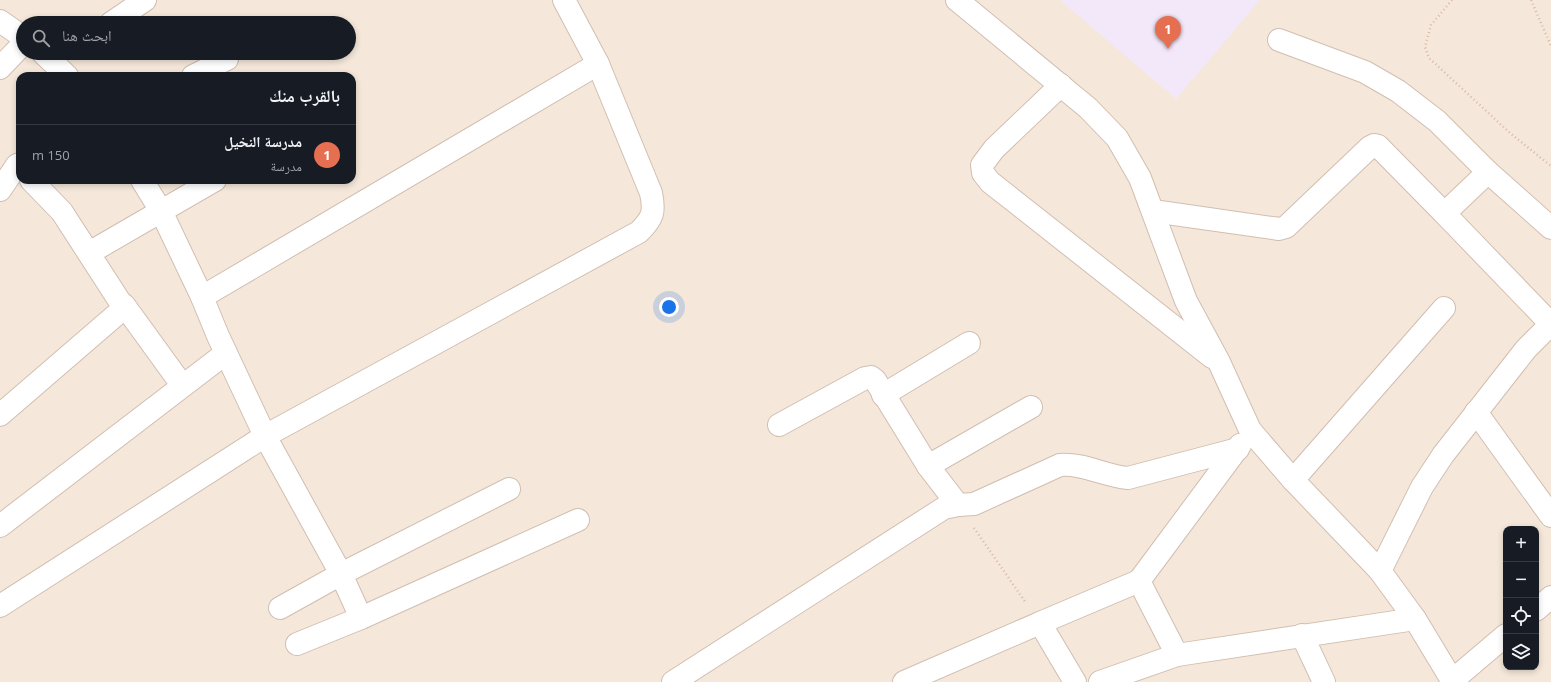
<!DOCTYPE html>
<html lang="ar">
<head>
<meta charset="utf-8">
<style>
	body { margin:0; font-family:"Open Sans","Noto Naskh Arabic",sans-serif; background:#20242c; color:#f1f3f6; direction:rtl }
	.controls { position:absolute; right:12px; bottom:12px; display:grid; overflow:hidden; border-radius:8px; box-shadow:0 2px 6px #0003 }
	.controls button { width:36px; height:36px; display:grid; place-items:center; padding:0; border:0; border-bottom:1px solid #363941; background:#171b24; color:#f1f3f6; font:20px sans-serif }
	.you { position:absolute; left:669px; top:307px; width:14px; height:14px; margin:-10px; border:3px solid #fff; border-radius:50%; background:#1a73e8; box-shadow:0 0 0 6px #1a73e833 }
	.badge { display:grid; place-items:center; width:26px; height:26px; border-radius:50%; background:#e76f51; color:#fff; font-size:13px; font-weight:700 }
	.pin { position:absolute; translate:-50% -33px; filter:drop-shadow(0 1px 2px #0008) }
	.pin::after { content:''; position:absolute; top:21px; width:14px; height:12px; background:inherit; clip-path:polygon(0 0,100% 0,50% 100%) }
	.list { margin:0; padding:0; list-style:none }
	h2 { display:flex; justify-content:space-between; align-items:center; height:52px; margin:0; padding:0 16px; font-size:17px }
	h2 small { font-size:13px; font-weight:400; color:#9ea1a6 }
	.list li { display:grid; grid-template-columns:26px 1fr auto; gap:12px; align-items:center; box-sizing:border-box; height:60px; padding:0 16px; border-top:1px solid #363941 }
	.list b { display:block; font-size:15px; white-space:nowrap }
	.list p { margin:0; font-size:13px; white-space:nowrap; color:#9ea1a6 }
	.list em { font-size:13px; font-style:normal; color:#9ea1a6 }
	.icon { flex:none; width:22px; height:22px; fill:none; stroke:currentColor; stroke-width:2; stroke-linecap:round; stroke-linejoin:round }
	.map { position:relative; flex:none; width:1551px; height:682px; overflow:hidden; direction:ltr }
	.search { position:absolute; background:#171b24; box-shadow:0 2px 6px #0003; left:16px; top:16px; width:340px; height:44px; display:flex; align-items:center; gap:10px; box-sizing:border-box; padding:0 14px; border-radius:22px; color:#9ea1a6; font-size:15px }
	.panel { position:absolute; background:#171b24; box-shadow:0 2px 6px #0003; left:16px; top:72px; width:340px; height:112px; border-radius:12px; direction:rtl }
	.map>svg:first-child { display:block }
</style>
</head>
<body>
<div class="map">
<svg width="1551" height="682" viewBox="0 0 1551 682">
	<rect width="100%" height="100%" fill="#fdf6ec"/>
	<!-- residential -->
	<path fill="#f5e8da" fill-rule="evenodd" d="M0 0H1551V682H0ZM23 23H349V53H23ZM20 76H352V180H20ZM1506 529H1536V667H1506Z"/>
	<!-- education -->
	<path fill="#f3e8fa" d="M1060 0H1260L1176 99Z"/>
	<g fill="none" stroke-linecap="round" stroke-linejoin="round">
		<defs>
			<g id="minor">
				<path d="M957 0 1088 108 1117 138 1140 178 1186 301 1219 362 1250 430 1293 480 1380 571 1415 619 1453 682"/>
				<path d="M0 21 23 37"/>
				<path d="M111 23 145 0"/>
				<path d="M1279 40 1365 72 1398 91 1437 121 1488 172 1551 228"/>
				<path d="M43 53 67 76"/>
				<path d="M0 68 23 44"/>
				<path d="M193 76 227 59"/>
				<path d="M1061 85 994 149 982 165 983 173 990 182 1212 357"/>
				<path d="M142 180 161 211 202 297 218 336 265 436 341 574 361 618"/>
				<path d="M0 190 17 165 20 164"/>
				<path d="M1153 211 1279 229 1286 227 1370 147 1374 145 1378 146 1443 212 1447 211 1488 172"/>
				<path d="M1443 212 1551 324"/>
				<path d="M89 253 215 180"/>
				<path d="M202 297 598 64"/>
				<path d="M124 305 182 385"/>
				<path d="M883 395 969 343"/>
				<path d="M1476 412 1551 516"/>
				<path d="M0 415 124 308 62 212 31 180"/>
				<path d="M779 425 865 378 871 377 875 380 928 466 958 505"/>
				<path d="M928 466 1031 407"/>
				<path d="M1293 480 1444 308"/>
				<path d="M0 526 226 353"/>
				<path d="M1380 571 1422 487 1443 455 1526 349 1551 324"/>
				<path d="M0 606 265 436 639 232C653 218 655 212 651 193L598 64 564 0"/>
				<path d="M280 608 341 574 509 489"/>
				<path d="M1536 610 1551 597"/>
				<path d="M1302 635 1324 682"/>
				<path d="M297 644 361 618 578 520"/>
				<path d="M1177 655 1139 581 1240 445"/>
				<path d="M1453 680 1506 635"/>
				<path d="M673 682 944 508 958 505 974 504 1060 465C1083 463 1105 476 1128 478L1238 449"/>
				<path d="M904 682 1040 623"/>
				<path d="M1075 682 1040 623 1139 581"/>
				<path d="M1100 682 1177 655 1415 619"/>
			</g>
		</defs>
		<!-- minor casing -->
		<use href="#minor" stroke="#d1beb0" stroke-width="24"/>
		<!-- path -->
		<g stroke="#d9b8a5" stroke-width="2.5" stroke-dasharray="1 3" stroke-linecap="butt">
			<path d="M1452 0 1431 25 1425 47 1429 58 1510 133 1551 166"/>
			<path d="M1531 0 1551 46"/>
			<path d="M974 528 1026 603"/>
		</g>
		<!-- minor -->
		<use href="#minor" stroke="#fff" stroke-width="22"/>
	</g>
</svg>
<div class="controls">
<button>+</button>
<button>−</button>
<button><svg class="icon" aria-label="locate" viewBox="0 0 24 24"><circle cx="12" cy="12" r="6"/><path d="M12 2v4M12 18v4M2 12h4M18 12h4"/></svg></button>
<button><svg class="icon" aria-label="layers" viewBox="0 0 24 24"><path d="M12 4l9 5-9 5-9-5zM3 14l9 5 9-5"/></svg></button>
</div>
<div class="you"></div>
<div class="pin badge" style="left:1168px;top:49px">1</div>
<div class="search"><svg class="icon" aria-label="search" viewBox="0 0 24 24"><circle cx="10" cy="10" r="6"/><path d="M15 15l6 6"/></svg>ابحث هنا</div>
<section class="panel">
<h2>بالقرب منك<small></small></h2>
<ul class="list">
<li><span class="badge">1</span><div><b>مدرسة النخيل</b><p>مدرسة</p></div><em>150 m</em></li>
</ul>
</section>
</div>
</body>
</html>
